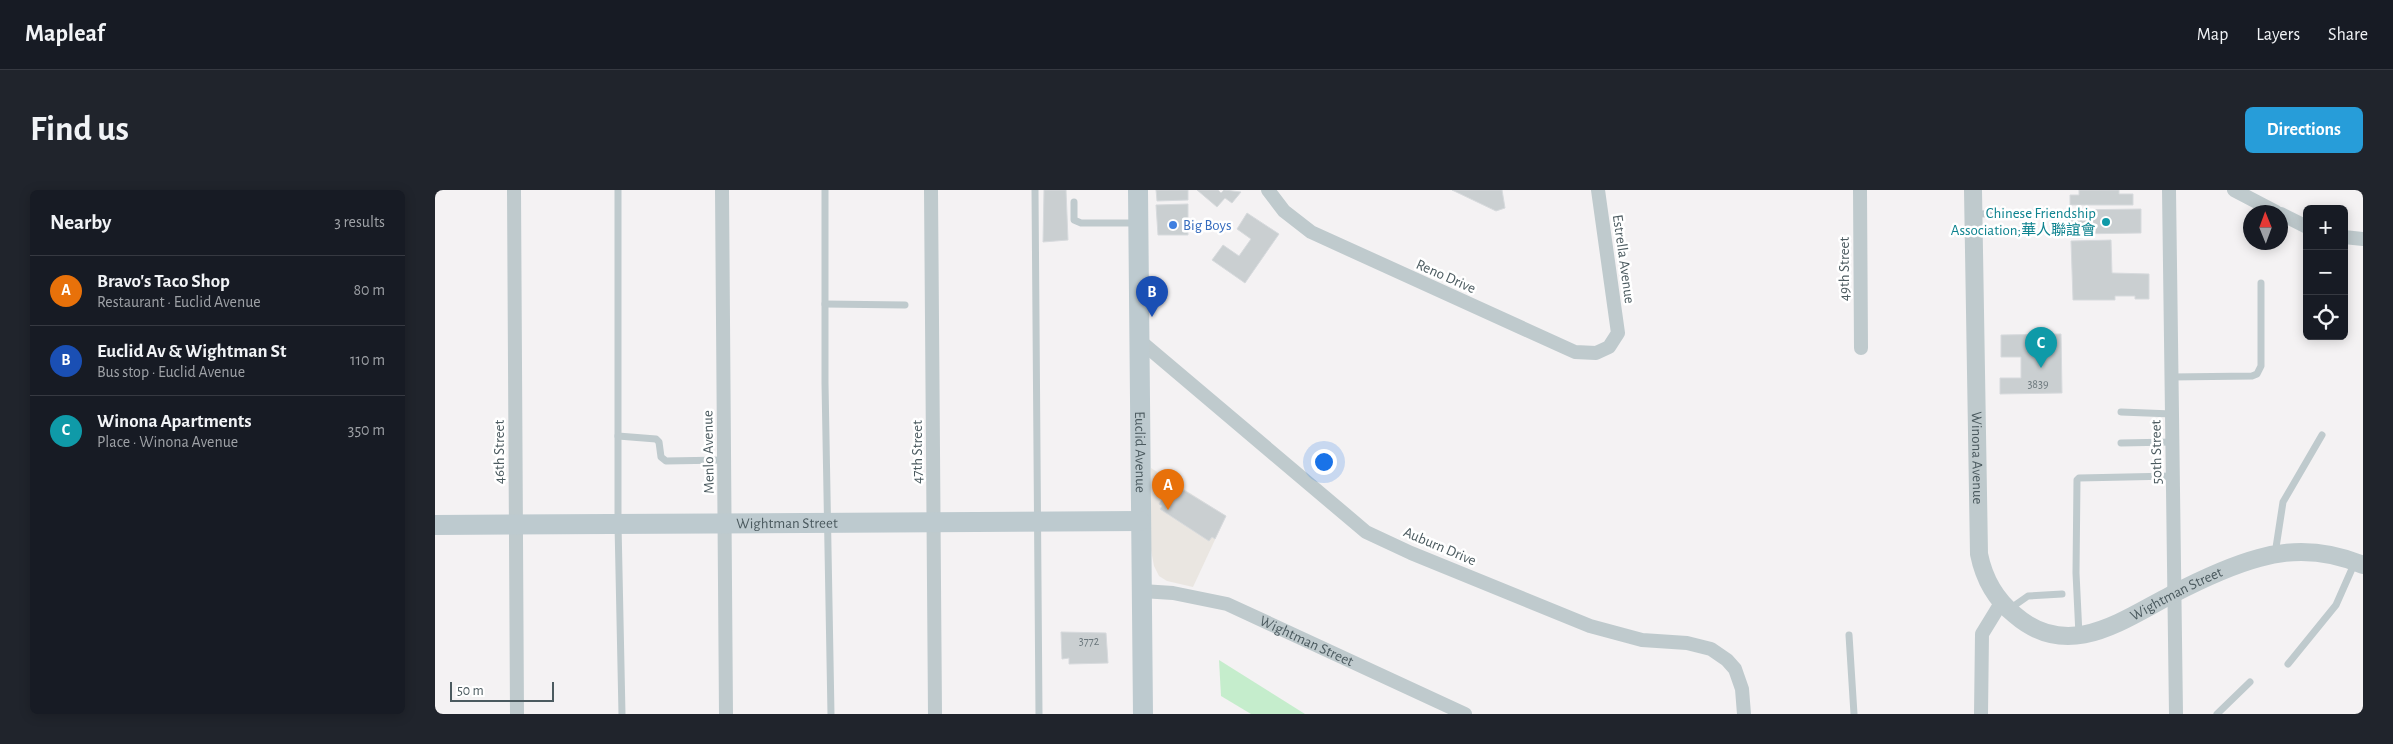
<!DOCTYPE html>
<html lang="en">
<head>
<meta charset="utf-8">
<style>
	body { margin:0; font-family:"Alegreya Sans","Noto Sans SC",sans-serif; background:#20242c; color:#f1f3f6 }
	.controls { position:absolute; right:15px; top:15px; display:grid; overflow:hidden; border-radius:8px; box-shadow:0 2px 12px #0003 }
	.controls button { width:45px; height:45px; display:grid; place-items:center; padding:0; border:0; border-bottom:1px solid #363941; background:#171b24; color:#f1f3f6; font:25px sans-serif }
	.compass { position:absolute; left:1808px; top:15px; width:45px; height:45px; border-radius:50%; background:#171b24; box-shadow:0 2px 12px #0003; rotate:359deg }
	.scale { position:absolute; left:15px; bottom:12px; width:104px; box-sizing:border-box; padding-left:5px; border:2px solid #4b5a5f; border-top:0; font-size:14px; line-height:18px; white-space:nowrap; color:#4b5a5f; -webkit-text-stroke:4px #fff; paint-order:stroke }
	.you { position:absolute; left:888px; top:271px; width:18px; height:18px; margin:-12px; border:4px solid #fff; border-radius:50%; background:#1a73e8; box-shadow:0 0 0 8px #1a73e833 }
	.badge { display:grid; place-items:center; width:32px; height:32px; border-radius:50%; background:#279dd9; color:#fff; font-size:16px; font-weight:700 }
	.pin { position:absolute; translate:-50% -41px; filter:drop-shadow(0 1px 2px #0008) }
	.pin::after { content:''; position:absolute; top:26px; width:18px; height:15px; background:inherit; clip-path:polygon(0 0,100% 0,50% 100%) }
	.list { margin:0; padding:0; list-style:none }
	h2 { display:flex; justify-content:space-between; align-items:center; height:65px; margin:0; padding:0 20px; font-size:21px }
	h2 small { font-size:16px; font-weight:400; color:#9ea1a6 }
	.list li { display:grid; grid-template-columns:32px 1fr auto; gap:15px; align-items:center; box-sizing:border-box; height:70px; padding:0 20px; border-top:1px solid #363941 }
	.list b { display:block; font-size:19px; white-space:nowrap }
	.list p { margin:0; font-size:16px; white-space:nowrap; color:#9ea1a6 }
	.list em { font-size:16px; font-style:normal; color:#9ea1a6 }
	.icon { flex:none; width:28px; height:28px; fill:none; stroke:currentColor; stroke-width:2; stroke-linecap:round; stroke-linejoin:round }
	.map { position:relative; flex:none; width:1928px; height:524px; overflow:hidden; border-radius:8px }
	header { display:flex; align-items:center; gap:30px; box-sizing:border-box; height:70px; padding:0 25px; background:#171b24; border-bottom:1px solid #363941 }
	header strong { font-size:24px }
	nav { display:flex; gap:28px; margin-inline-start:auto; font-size:18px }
	.intro { display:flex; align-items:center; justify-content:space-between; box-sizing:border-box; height:120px; padding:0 30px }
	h1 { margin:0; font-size:35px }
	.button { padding:12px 22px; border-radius:8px; background:#279dd9; color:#fff; font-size:18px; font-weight:700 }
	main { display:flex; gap:30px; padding:0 30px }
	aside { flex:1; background:#171b24; border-radius:8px; box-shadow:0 2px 12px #0003 }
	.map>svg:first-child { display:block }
</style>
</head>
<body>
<header>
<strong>Mapleaf</strong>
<nav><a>Map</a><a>Layers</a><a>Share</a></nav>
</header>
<div class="intro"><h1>Find us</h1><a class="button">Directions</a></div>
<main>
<aside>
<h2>Nearby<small>3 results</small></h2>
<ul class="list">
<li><span class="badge" style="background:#e8710a">A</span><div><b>Bravo's Taco Shop</b><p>Restaurant · Euclid Avenue</p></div><em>80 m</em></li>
<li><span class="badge" style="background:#1a4fb4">B</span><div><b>Euclid Av &amp; Wightman St</b><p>Bus stop · Euclid Avenue</p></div><em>110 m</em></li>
<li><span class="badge" style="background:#0f9aa8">C</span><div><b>Winona Apartments</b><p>Place · Winona Avenue</p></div><em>350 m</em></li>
</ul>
</aside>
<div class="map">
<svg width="1928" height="524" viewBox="0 0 1928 524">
	<rect width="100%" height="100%" fill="#f4f2f3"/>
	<!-- commercial -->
	<path fill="#eae6e1" d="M716 278 791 326 758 397 732 391 724 386 719 376 716 360Z"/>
	<!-- green -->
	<path fill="#c5edcc" d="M784 470 870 524H816L786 506Z"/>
	<!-- building -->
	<g fill="#cacfd1" stroke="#d7dadd">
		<path d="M609 0H631L633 50 608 52Z"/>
		<path d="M721 0H753V10L722 11Z"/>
		<path d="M762 0H783L786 3 789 0 806 2 797 13 790 8 782 17Z"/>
		<path d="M1017 0H1067L1070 18 1061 21Z"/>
		<path d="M1644 0H1684V4H1698V15H1635V5H1644Z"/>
		<path d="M753 14V45H723L721 15Z"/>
		<path d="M1706 19V43L1636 44V20Z"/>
		<path d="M812 23 844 44 810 93 777 70 788 55 804 66 816 49 802 39Z"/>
		<path d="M1676 50 1677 83 1714 84V109H1700V106H1680V110H1638L1636 51Z"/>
		<path d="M1626 144 1627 203 1565 204V188H1586V167H1566V145Z"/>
		<path d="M737 293 791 326 780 349 777 347 774 351 725 319 727 316 724 314Z"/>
		<path d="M626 442 671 443 673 473 634 474V468L627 469Z"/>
	</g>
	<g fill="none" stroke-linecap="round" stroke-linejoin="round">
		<!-- service -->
		<g stroke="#bfcacd" stroke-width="7">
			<path d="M183 0V334L187 524"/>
			<path d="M390 0V193L396 524"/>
			<path d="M600 0 604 524"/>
			<path d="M639 12V30L646 33H701"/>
			<path d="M1539 24 1620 23"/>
			<path d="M390 114 470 115"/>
			<path d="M1737 187 1817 186 1822 184 1826 176V93"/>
			<path d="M1686 222 1737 224"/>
			<path d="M183 246 221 249 224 252 226 267 231 271 289 270"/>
			<path d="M1686 253 1737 252"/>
			<path d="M1840 364 1848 312 1887 245"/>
			<path d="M1573 420 1593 406 1627 404"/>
			<path d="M1414 445 1419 524"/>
			<path d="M1644 445 1641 383 1642 290 1644 288 1738 286"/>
			<path d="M1853 474 1901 415 1920 372"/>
			<path d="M1782 524 1815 492"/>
		</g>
		<!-- minor -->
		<g stroke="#bfcacd" stroke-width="14">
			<path d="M79 0 82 524"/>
			<path d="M287 0 291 524"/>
			<path d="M496 0 500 524"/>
			<path d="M833 0 849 21 876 42 1140 162 1161 163 1174 157 1183 143 1163 0"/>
			<path d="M1425 0 1426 158"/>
			<path d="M1734 0 1741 524"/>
			<path d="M1799 0 1841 22"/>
			<path d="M1846 24 1872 37"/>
			<path d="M1909 47 1928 49"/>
			<path d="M704 150 931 342 976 363 1155 436 1207 450 1252 453 1276 459 1292 470 1300 479 1307 499 1309 524"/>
			<path id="s1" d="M707 401 738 403 792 414 1030 524"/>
			<path d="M1546 524 1547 444 1566 413"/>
		</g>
		<!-- tertiary -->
		<path stroke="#bfcacd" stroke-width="18" id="s2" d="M1538 0 1544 364C1549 389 1560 409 1580 425 1633 471 1686 431 1736 405 1763 391 1794 376 1824 368 1859 358 1895 361 1928 375"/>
		<!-- secondary -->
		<g stroke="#bdcacf" stroke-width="20">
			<path id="s3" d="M703 0 708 524"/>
			<path id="s4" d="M0 335 705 331"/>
		</g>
	</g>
	<!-- markers -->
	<circle fill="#0f9aa8" stroke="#fff" stroke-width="2" cx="1671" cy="32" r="5"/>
	<circle fill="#3f7fe0" stroke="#fff" stroke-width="2" cx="738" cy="35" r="5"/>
	<g text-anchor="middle" stroke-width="5" stroke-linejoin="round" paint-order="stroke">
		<!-- number labels -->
		<g font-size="12" fill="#6b777c">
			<text x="1603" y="198">3839</text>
			<text x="654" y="455">3772</text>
		</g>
		<!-- culture labels -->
		<g font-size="15" fill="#0d838f" stroke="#fff" text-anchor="end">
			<text x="1661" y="28">Chinese Friendship<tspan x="1661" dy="17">Association;華人聯誼會</tspan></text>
		</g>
		<!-- shop labels -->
		<g font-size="15" fill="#366cbe" stroke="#fff" text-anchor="start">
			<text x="748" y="40">Big Boys</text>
		</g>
		<!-- street labels -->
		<g font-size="15" fill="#4b5a5f" stroke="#fff">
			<text transform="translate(1189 69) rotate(82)" y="5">Estrella Avenue</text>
			<text transform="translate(1409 79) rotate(-90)" y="5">49th Street</text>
			<text transform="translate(1011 86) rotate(24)" y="5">Reno Drive</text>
			<text transform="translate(64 262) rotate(-90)" y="5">46th Street</text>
			<text transform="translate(273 262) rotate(-91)" y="5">Menlo Avenue</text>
			<text transform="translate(482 262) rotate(-90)" y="5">47th Street</text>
			<text dy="5" stroke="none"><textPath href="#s3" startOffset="262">Euclid Avenue</textPath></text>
			<text transform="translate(1721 262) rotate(-91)" y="5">50th Street</text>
			<text dy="5" stroke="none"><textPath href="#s2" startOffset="268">Winona Avenue</textPath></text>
			<text dy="5" stroke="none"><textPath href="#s4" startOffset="352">Wightman Street</textPath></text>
			<text transform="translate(1005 356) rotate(23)" y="5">Auburn Drive</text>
			<text dy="5" stroke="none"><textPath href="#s2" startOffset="612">Wightman Street</textPath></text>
			<text dy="5" stroke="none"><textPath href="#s1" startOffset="174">Wightman Street</textPath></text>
		</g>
	</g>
</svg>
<div class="controls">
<button>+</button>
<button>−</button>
<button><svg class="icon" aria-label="locate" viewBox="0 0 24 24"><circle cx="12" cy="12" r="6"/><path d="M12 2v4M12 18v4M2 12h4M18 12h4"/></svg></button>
</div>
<svg class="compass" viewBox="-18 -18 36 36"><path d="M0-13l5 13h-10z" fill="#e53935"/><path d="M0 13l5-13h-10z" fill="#9ea1a6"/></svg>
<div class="scale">50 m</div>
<div class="you"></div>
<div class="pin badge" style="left:733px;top:320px;background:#e8710a">A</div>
<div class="pin badge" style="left:717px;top:127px;background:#1a4fb4">B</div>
<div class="pin badge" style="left:1606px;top:178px;background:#0f9aa8">C</div>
</div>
</main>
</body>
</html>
